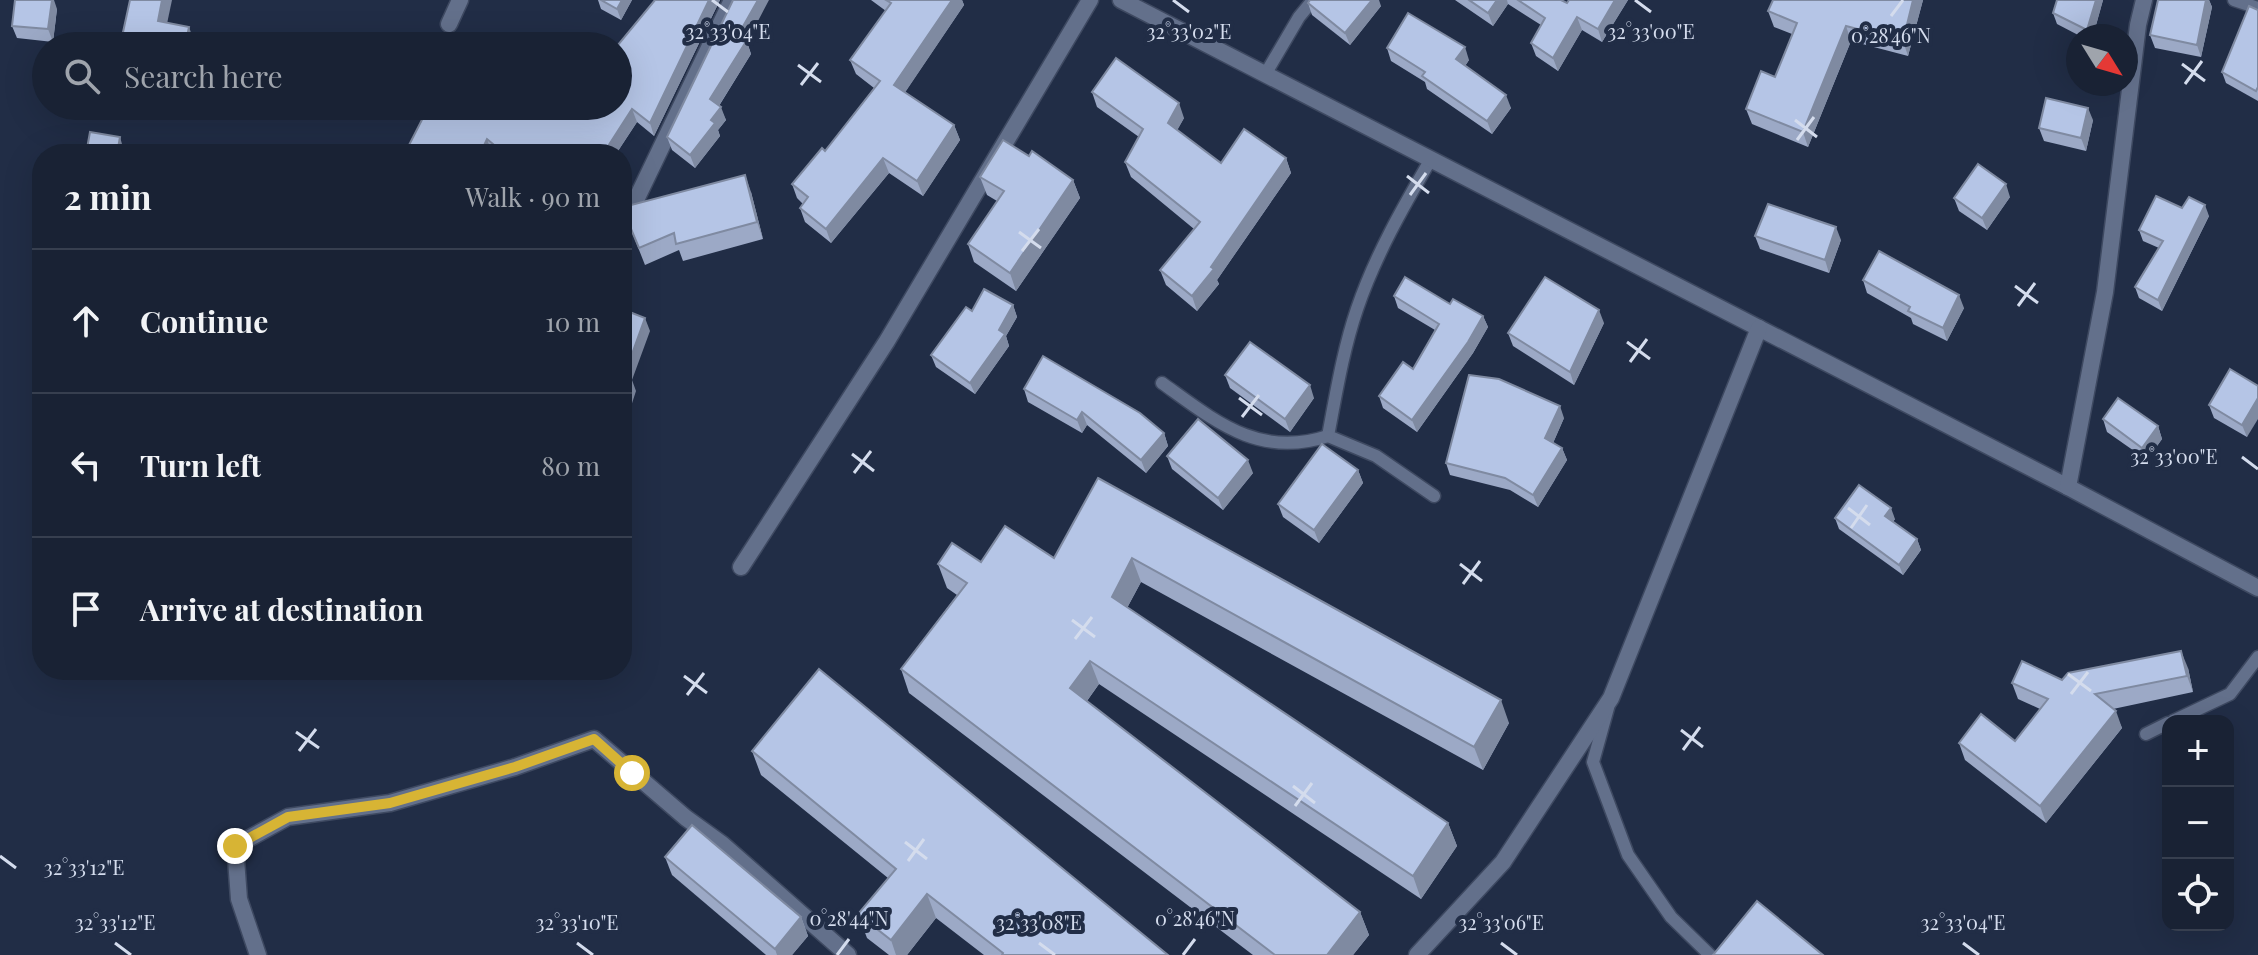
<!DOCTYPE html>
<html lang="en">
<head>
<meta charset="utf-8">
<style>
	body { margin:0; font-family:"Playfair Display",serif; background:#222a3c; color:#f1f3f6 }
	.controls { position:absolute; right:24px; bottom:24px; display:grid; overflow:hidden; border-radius:16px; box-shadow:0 8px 32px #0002 }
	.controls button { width:72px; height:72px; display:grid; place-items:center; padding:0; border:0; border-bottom:2px solid #373f4f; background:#192234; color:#f1f3f6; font:40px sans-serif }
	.compass { position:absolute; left:2066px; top:24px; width:72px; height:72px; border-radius:50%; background:#192234; box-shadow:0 8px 32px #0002; rotate:127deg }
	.stop { position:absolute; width:24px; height:24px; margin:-18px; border:6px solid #d7b434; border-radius:50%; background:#fff }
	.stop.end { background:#d7b434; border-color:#fff; box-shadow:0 2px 8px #0008 }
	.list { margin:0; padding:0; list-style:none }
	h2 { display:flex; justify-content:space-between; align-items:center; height:104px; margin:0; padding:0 32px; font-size:34px }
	h2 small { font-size:26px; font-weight:400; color:#9fa4ac }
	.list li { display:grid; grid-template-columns:52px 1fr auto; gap:24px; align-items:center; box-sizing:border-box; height:144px; padding:0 32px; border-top:2px solid #373f4f }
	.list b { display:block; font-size:30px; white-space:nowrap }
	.list em { font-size:26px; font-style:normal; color:#9fa4ac }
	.icon { flex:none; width:44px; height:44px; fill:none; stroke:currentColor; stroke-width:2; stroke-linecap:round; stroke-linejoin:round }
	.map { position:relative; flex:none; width:2258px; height:955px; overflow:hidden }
	.search { position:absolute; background:#192234; box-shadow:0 8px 32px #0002; left:32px; top:32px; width:600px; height:88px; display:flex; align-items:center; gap:20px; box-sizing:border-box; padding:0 28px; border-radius:44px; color:#9fa4ac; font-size:30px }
	.panel { position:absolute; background:#192234; box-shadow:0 8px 32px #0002; left:32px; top:144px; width:600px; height:536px; border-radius:32px }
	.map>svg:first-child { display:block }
</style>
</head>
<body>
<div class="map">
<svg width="2258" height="955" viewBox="0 0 2258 955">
	<rect width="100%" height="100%" fill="#212d46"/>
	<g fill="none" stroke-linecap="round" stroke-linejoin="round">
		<defs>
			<g id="service">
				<path d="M2234 0 2258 8"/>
				<path d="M1266 73 1299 17 1313 0"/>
				<path d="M1431 159C1403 207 1375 256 1357 309 1343 350 1336 394 1328 436L1376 456 1434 496"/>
				<path d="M1162 383C1215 421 1259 459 1328 436"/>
				<path d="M1608 708 1593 762 1628 855 1671 917 1710 955"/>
				<path d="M2173 721 2230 694 2258 657"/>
				<path d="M2146 734 2168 723"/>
			</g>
			<g id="minor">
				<path d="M1121 0 2068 487 2258 588"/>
				<path d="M449 24 460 0"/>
				<path d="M622 229 732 0"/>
				<path d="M2068 487 2105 292 2138 25 2144 0"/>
				<path d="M741 567 887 341 1090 0"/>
				<path d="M258 955 239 899 235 846 288 817 390 803 515 767 594 739 686 818 722 844 848 955"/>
				<path d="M1417 955 1503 862 1611 698 1759 328"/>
			</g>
		</defs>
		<!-- service casing -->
		<use href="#service" stroke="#3e4961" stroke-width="15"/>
		<!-- minor casing -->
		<use href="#minor" stroke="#3e4961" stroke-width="19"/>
		<!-- service -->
		<use href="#service" stroke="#63708b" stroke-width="12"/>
		<!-- minor -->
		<use href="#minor" stroke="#63708b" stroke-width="16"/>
	</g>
	<!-- wall -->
	<g fill="#9ca9c6">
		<path d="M598 0H632L621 20 601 9Z"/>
		<path d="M655 0H720L654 136 637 122 616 154H493L492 153 491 154H411L408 147 540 108 618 106Z"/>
		<path d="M871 0H962L964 5 905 92 954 125 960 140 923 196 889 173 831 243 805 222 800 208 803 204 797 198 792 184 825 151 874 88 856 74 850 60 886 11Z"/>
		<path d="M1455 0H1561L1567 3 1569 0H1628L1602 42 1582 30 1558 71 1536 56 1531 43 1541 25 1508 4 1493 26Z"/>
		<path d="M1923 0 1908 56 1851 41 1808 147 1752 124 1746 109 1775 77 1792 34 1774 27 1768 11Z"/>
		<path d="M2057 0H2103L2093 36H2080L2057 24 2053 13Z"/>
		<path d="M2158 0H2209L2212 7 2201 57 2155 48 2150 35Z"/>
		<path d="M1308 3 1381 6 1350 45 1312 15Z"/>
		<path d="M57 9 53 42 17 38 12 26Z"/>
		<path d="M2258 10V101L2226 83 2222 72Z"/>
		<path d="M747 42 751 54 719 106 726 120 718 130 720 136 695 168 672 150 667 137Z"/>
		<path d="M1387 48 1469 60 1465 66 1511 108 1492 134 1427 89 1425 82 1391 61Z"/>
		<path d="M1092 92 1184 118 1177 130 1221 163 1286 158 1291 173 1217 280 1219 284 1197 311 1166 285 1160 270 1194 229 1131 177 1125 162 1139 137 1097 107Z"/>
		<path d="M2093 120 2086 151 2044 141 2039 128Z"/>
		<path d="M1029 156 1073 180 1080 198 1016 291 974 262 968 244 997 201 987 195 980 177Z"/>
		<path d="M751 192 763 239 683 261 679 250 645 265 626 217Z"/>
		<path d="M2010 197 1987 230 1959 211 1954 198Z"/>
		<path d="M2182 208 2209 216 2162 311 2139 298 2135 287 2159 248 2143 241 2139 230Z"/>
		<path d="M1755 236 1841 240 1829 273 1760 249Z"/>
		<path d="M1863 280 1964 308 1947 341 1913 324 1911 318 1867 293Z"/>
		<path d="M1394 296 1450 304 1483 316 1488 327 1473 353 1417 432 1383 408 1379 396 1413 369 1435 330 1398 308Z"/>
		<path d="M1013 305 1017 317 1006 336 1009 346 975 394 936 367 931 355 972 311Z"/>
		<path d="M1604 323 1574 385 1513 346 1508 333Z"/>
		<path d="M1225 375 1314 398 1290 432 1230 388Z"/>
		<path d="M2258 386 2247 437 2214 418 2209 405Z"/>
		<path d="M1024 389 1164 433 1168 446 1146 473 1087 425 1082 433 1028 402Z"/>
		<path d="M1564 418 1553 443 1562 448 1567 460 1538 507 1510 490 1450 475 1446 463Z"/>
		<path d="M2103 419 2158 426 2162 439 2147 460 2107 432Z"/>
		<path d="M1167 456 1253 473 1223 510 1172 469Z"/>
		<path d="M1358 470 1363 483 1319 543 1283 517 1278 504Z"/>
		<path d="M1098 478 1509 723 1483 770 1141 582 1127 608 1448 823 1457 846 1421 899 1099 684 1087 701 1360 912 1369 935 1353 955H1253L909 693 901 669 957 595 947 588 938 564 1054 558Z"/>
		<path d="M1835 518 1895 519 1893 522 1917 539 1921 550 1903 575 1839 529Z"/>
		<path d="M2188 668 2193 692 2113 709 2122 728 2046 823 1965 760 1959 743 2015 741 2040 709 2018 699 2012 683 2062 680Z"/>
		<path d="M752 751 1168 955H984L936 918 907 955H889L867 938 858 914 888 878 761 775Z"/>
		<path d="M665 857 801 917 808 936 792 955H766L672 875Z"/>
	</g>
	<!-- shaded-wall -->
	<g fill="#7f8aa1">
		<path d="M52 0H54L57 9 53 42 48 29Z"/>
		<path d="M162 0H172L164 38 158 21Z"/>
		<path d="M622 0H632L621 20 617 9Z"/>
		<path d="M709 0H720L654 136 650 123Z"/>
		<path d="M758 0H769L747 42 751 54 715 112 710 99 738 35Z"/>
		<path d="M952 0H962L964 5 900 100 894 85Z"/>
		<path d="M1372 0H1379L1381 6 1350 45 1345 33Z"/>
		<path d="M1497 0H1507L1508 4 1493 26 1488 13Z"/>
		<path d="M1615 0H1628L1602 42 1598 29Z"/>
		<path d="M1913 0H1923L1908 56 1903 41Z"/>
		<path d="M2096 0H2103L2093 36H2089L2087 30Z"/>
		<path d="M2206 0H2209L2212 7 2201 57 2197 45Z"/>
		<path d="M1577 17 1582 30 1558 71 1553 58Z"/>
		<path d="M1846 26 1851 41 1808 147 1803 132Z"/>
		<path d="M189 27 195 44V46H185Z"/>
		<path d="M1465 47 1469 60 1461 72 1456 59Z"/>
		<path d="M1506 95 1511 108 1492 134 1487 121Z"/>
		<path d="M1179 103 1184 118 1173 138 1168 123Z"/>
		<path d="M721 107 726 120 718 130 720 136 695 168 690 155 711 120Z"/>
		<path d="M2088 108 2093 120 2086 151 2081 138Z"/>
		<path d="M632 109 637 122 616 154H603Z"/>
		<path d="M954 125 960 140 923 196 917 181Z"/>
		<path d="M120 137 122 144 121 154H117Z"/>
		<path d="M487 139 492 153 491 154H480Z"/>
		<path d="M883 158 889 173 831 243 826 229Z"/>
		<path d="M1286 158 1291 173 1217 280 1219 284 1197 311 1192 296Z"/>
		<path d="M626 172 631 185 622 203V180Z"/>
		<path d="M745 175 751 192 763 239 757 222Z"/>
		<path d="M1073 180 1080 198 1016 291 1010 273Z"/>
		<path d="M2006 184 2010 197 1987 230 1982 218Z"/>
		<path d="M2205 205 2209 216 2162 311 2158 300Z"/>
		<path d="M1836 227 1841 240 1829 273 1825 260Z"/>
		<path d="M1959 295 1964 308 1947 341 1943 328Z"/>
		<path d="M1013 305 1017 317 1006 336 1009 346 975 394 970 383Z"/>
		<path d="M1599 310 1604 323 1574 385 1570 372Z"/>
		<path d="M1483 316 1488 327 1473 353 1417 432 1412 420Z"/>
		<path d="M645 318 650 331 632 380 636 391 624 428 622 423 624 376Z"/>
		<path d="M1310 385 1314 398 1290 432 1285 419Z"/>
		<path d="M2258 398V419L2247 437 2242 425Z"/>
		<path d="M1560 406 1564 418 1550 450 1545 438Z"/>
		<path d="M1082 412 1087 425 1082 433 1077 420Z"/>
		<path d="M2158 426 2162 439 2147 460 2142 448Z"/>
		<path d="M1164 433 1168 446 1146 473 1141 460Z"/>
		<path d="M1562 448 1567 460 1538 507 1533 495Z"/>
		<path d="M1248 460 1253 473 1223 510 1218 498Z"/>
		<path d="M1358 470 1363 483 1319 543 1314 530Z"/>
		<path d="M1891 508 1895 519 1889 527 1885 516Z"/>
		<path d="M1917 539 1921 550 1903 575 1899 565Z"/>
		<path d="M1132 558 1141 582 1120 621 1112 597Z"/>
		<path d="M2181 651 2188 668 2193 692 2187 676Z"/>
		<path d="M1090 661 1099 684 1079 712 1070 688Z"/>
		<path d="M1501 700 1509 723 1483 770 1474 747Z"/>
		<path d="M2116 711 2122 728 2046 823 2040 806Z"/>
		<path d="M1448 823 1457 846 1421 899 1413 876Z"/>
		<path d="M927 894 936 918 907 955H896L891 940Z"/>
		<path d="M1360 912 1369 935 1353 955H1327Z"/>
		<path d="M801 917 808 936 792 955H777L775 949Z"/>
	</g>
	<!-- building -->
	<g fill="#b5c5e6" stroke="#7f8aa1" stroke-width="2">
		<path d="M15 0H52L48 29 12 26Z"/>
		<path d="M130 0H162L158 21 189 27 185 46H120Z"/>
		<path d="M601 0H622L617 9Z"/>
		<path d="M655 0H709L650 123 632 109 603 154H505L487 139 480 154H422L408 147 429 106H536L540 108 541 106H618L617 46Z"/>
		<path d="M733 0H758L738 35 747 40 710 99 721 107 711 120 715 123 690 155 667 137Z"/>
		<path d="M886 0H952L894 85 954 125 917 181 883 158 826 229 800 208 808 197 792 184 822 148 825 151 880 81 850 60 891 3Z"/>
		<path d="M1310 0H1372L1345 33 1308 3Z"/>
		<path d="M1469 0H1497L1488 13Z"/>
		<path d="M1518 0H1561L1567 3 1569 0H1615L1598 29 1577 17 1553 58 1531 43 1545 18Z"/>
		<path d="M1773 0H1913L1903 41 1846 26 1803 132 1746 109 1761 71 1775 77 1797 23 1768 11Z"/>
		<path d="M2057 0H2096L2087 30 2053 13Z"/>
		<path d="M2158 0H2206L2197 45 2150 35Z"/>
		<path d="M2249 6 2258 10V87L2256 91 2222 72Z"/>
		<path d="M1408 13 1465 47 1456 59 1506 95 1487 121 1422 76 1425 72 1387 48Z"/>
		<path d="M1116 58 1179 103 1168 123 1221 163 1244 129 1286 158 1211 267 1214 269 1192 296 1160 270 1200 222 1125 162 1143 129 1092 92Z"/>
		<path d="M2046 98 2088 108 2081 138 2039 128Z"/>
		<path d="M90 132 120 137 117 154H86Z"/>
		<path d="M1003 140 1029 156 1032 151 1073 180 1010 273 968 244 1004 191 980 177Z"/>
		<path d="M1978 164 2006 184 1982 218 1954 198Z"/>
		<path d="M622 169 626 172 622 180Z"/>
		<path d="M745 175 757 222 676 244 674 233 639 248 626 217 631 205Z"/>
		<path d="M2156 196 2182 208 2189 197 2205 205 2158 300 2135 287 2163 241 2139 230Z"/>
		<path d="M1768 204 1836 227 1825 260 1755 236Z"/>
		<path d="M1879 251 1959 295 1943 328 1908 311 1910 307 1863 280Z"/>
		<path d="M1405 277 1450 304 1453 299 1483 316 1468 342 1412 420 1379 396 1403 362 1413 369 1439 324 1394 296Z"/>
		<path d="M1545 277 1599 310 1570 372 1508 333Z"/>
		<path d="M984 289 1013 305 999 330 1005 334 970 383 931 355 966 307 972 311Z"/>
		<path d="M622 309 645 318 624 376 631 378 622 406Z"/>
		<path d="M1250 342 1310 385 1285 419 1225 375Z"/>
		<path d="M1043 356 1140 413 1164 433 1141 460 1082 412 1077 420 1024 389Z"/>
		<path d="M2230 369 2258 386V398L2242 425 2209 405Z"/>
		<path d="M1469 375 1499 379 1560 406 1545 438 1562 448 1533 495 1505 478 1446 463Z"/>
		<path d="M2118 398 2158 426 2142 448 2103 419Z"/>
		<path d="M1198 419 1248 460 1218 498 1167 456Z"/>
		<path d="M1322 444 1358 470 1314 530 1278 504Z"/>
		<path d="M1098 478 1501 700 1474 747 1132 558 1112 597 1448 823 1413 876 1090 661 1070 688 1360 912 1327 955H1275L901 669 967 583 938 564 952 543 981 562 1005 526 1054 558Z"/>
		<path d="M1859 485 1891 508 1885 516 1917 539 1899 565 1835 518Z"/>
		<path d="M2181 651 2187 676 2095 694 2116 711 2040 806 1959 743 1981 714 2015 741 2048 699 2012 683 2022 661 2062 680 2068 673Z"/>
		<path d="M819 669 1168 955H1002L1003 953 927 894 891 940 858 914 896 869 752 751Z"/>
		<path d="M692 825 801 917 775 949 665 857Z"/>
		<path d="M1757 901 1823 955H1713Z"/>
	</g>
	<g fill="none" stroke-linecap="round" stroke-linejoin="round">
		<!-- route -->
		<path stroke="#d7b434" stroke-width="10" d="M235 846 288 817 390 803 515 767 594 739 632 773"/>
	</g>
	<!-- ticks -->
	<path fill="none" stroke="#d4dced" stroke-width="3" d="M712 0 728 12M1173 0 1189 12M1635 0 1651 12M1891 16 1903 0M2182 64 2205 81M798 65 821 82M2185 84 2202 61M801 85 818 63M1795 120 1817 137M1797 140 1814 117M1407 176 1429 193M1410 195 1426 173M1019 232 1041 248M1022 251 1039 229M2015 286 2038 303M2018 306 2035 283M1627 342 1650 359M1630 362 1647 339M1239 398 1262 415M1242 417 1259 395M852 454 874 471M2242 457 2258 469M854 473 871 451M1848 508 1870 525M1851 528 1867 505M1460 564 1482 581M1463 584 1480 561M1072 620 1095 637M1075 639 1092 617M2068 674 2091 691M684 676 707 693M2071 694 2088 672M687 695 704 673M1681 730 1703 747M296 732 319 748M1683 750 1700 727M299 751 316 729M1293 786 1315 803M1295 806 1312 783M905 842 927 859M0 856 16 868M908 861 924 839M115 943 131 955M577 943 593 955M1039 943 1055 955M1501 943 1517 955M1963 943 1979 955M837 955 849 939M1183 955 1195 939"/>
	<g font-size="20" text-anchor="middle" fill="#d4dced" stroke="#212d46" stroke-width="8" stroke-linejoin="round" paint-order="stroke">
		<text x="728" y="39">32°33'04"E</text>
		<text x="1189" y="39">32°33'02"E</text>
		<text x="1651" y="39">32°33'00"E</text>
		<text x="1891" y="43">0°28'46"N</text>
		<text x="2174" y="464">32°33'00"E</text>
		<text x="84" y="875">32°33'12"E</text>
		<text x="849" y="926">0°28'44"N</text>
		<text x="1195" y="926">0°28'46"N</text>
		<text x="115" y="930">32°33'12"E</text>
		<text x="577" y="930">32°33'10"E</text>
		<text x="1039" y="930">32°33'08"E</text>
		<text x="1501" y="930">32°33'06"E</text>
		<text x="1963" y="930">32°33'04"E</text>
	</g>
</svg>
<div class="controls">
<button>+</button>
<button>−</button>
<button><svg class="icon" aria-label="locate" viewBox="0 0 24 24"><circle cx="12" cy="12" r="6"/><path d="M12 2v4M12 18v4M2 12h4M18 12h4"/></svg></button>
</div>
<svg class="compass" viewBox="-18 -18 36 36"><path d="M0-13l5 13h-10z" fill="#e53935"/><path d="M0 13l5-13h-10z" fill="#9fa4ac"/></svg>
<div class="stop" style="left:632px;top:773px"></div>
<div class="stop end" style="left:235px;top:846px"></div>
<div class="search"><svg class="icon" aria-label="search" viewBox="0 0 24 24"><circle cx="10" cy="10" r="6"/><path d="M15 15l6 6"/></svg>Search here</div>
<section class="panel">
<h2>2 min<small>Walk · 90 m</small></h2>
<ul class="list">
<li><svg class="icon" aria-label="ahead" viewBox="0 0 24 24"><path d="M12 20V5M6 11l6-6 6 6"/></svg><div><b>Continue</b></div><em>10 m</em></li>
<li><svg class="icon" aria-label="left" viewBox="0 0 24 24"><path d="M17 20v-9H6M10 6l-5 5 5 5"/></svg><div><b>Turn left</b></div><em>80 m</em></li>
<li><svg class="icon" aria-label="arrive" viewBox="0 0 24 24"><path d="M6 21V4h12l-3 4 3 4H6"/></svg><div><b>Arrive at destination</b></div></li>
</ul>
</section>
</div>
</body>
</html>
